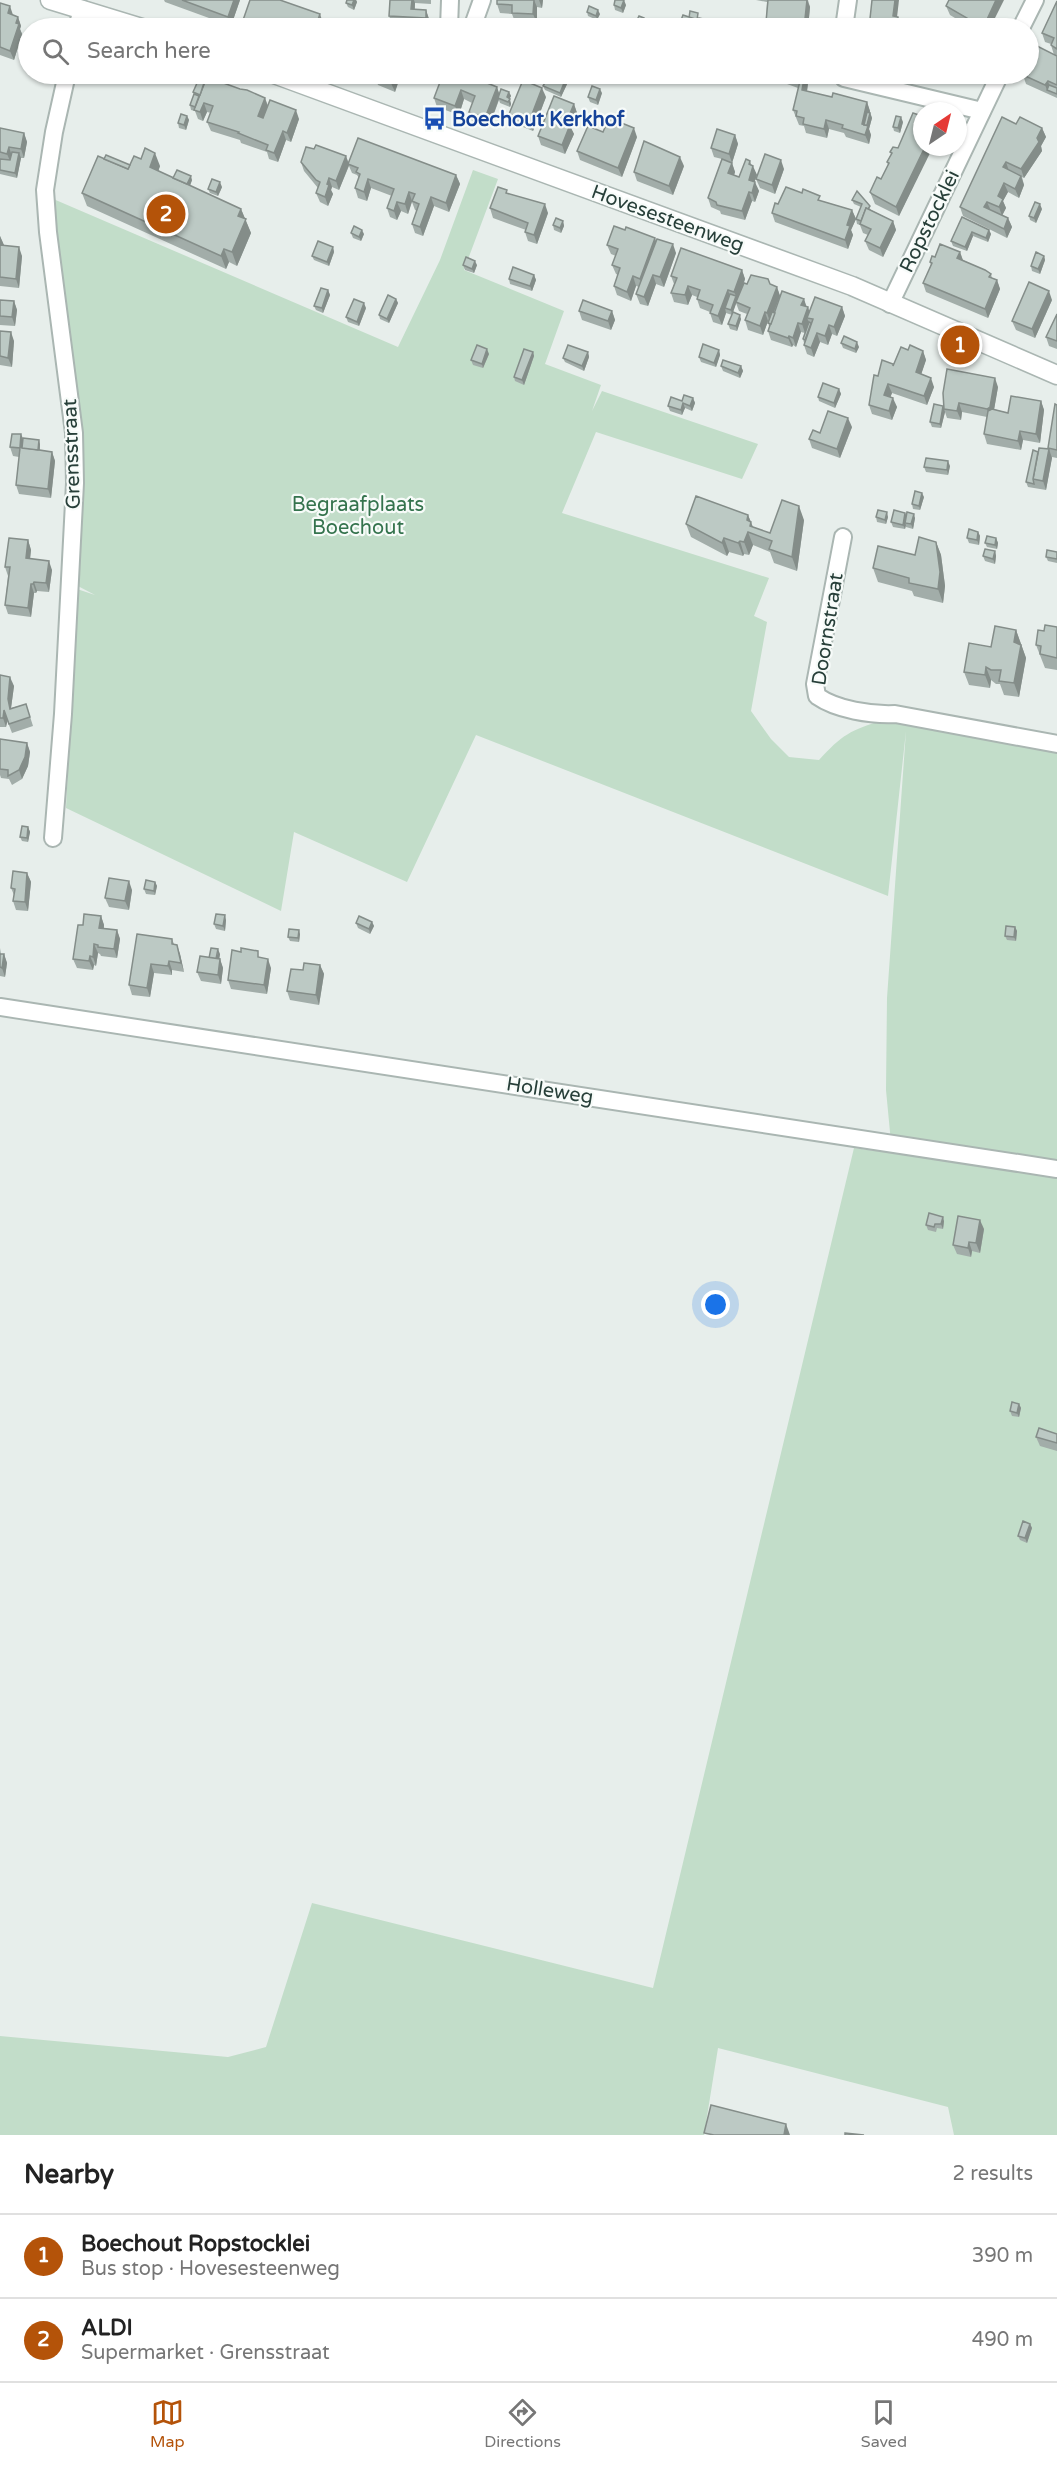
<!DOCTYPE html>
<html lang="en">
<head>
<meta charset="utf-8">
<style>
	body { margin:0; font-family:"Varela Round",sans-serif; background:#f6f6f6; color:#222 }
	.compass { position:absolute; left:913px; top:102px; width:54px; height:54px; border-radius:50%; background:#fff; box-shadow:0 2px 4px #0004; rotate:35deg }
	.you { position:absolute; left:716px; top:1305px; width:21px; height:21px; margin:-15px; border:4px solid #fff; border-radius:50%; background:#1a73e8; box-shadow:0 0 0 9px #1a73e833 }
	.badge { display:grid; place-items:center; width:39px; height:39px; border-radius:50%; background:#b45309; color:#fff; font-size:20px; font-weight:700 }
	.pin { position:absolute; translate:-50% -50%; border:3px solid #fff; box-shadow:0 2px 6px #0006 }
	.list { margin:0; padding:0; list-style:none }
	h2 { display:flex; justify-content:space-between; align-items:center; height:78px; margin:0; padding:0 24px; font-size:26px }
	h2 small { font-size:20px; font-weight:400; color:#767676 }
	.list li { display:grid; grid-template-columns:39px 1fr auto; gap:18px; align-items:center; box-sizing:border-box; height:84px; padding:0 24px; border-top:2px solid #e0e0e0 }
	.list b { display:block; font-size:22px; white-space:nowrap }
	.list p { margin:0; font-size:20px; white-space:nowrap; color:#767676 }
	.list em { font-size:20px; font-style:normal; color:#767676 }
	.icon { flex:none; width:33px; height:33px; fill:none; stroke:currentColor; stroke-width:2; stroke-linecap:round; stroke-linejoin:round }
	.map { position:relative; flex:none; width:1057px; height:2135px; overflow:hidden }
	.search { position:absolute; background:#fff; box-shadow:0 2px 4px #0004; left:18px; right:18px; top:18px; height:66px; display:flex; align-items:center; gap:15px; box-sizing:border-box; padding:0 21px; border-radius:33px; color:#767676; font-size:22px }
	.sheet { height:246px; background:#fff }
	nav { display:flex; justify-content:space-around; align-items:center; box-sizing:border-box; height:84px; border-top:2px solid #e0e0e0; background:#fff; font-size:16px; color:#767676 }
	nav a { display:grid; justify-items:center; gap:3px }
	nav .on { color:#b45309 }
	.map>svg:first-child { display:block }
</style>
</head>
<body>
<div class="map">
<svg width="1057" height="2135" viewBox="0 0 1057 2135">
	<rect width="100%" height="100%" fill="#e7eeeb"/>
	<!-- green -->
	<path fill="#c2ddc9" d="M473 170 498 179 464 270 564 311 545 364 601 385 592 411 602 391 758 444 742 479 596 432 562 513 769 578 754 616 767 622 751 711 771 739 789 757 819 760C842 735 850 730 884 720L1057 747V2135H954L948 2107 718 2048 704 2135H0V2036L228 2057 266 2047 312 1903 653 1988 854 1148 892 1153 886 1090 887 998 906 731 888 896 476 735 407 882 294 832 281 911 66 808 77 589 95 595 76 585 83 443 51 198 398 347 440 260Z"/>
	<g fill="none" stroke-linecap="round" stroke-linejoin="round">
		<defs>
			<g id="minor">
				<path d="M450 0 449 28H451"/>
				<path d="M77 28 82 9"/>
				<path d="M472 28 482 0"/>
				<path d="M844 28 848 0"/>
				<path d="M1021 28 1035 0"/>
				<path d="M842 74 844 78 982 111"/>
				<path d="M890 304 1000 74"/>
				<path d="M843 537 815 684 817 696C837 710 871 715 895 714L1057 744"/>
				<path d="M53 838 63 714 75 483 74 433 48 232 45 190 54 132 67 74"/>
				<path d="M0 1007 1057 1169"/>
			</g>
			<g id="tertiary">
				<path d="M50 0 142 28"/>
				<path d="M274 74 852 286 1057 375"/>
			</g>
		</defs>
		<!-- minor casing -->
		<use href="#minor" stroke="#aab6b2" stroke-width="20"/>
		<!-- tertiary casing -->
		<use href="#tertiary" stroke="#aab6b2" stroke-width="21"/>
		<!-- minor -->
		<use href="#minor" stroke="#fff" stroke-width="16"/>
		<!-- tertiary -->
		<use href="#tertiary" stroke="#fff" stroke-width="18"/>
	</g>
	<!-- wall -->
	<g fill="#a2ada9">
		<path d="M164 0H240L231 26 165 2Z"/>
		<path d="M347 0H356L357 2 354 10 348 7 346 3Z"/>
		<path d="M390 0H431V4L415 3V9L426 10 429 19V27L398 25 392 23 389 16Z"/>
		<path d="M497 0H543L542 8 537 7V23L515 22 512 14 500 13 497 4Z"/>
		<path d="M756 0H808L810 7 808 28H768L766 22 767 2Z"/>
		<path d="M1057 1V98L1026 84 1023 75 1054 55 1051 45V44L1045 42 1042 33Z"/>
		<path d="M0 3 13 15 18 17 21 26 20 29 22 34 14 60 0 55Z"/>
		<path d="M614 5H626L623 13 615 10Z"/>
		<path d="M946 6 990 28H966L965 24 950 15Z"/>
		<path d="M587 12 600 14 597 20 588 16Z"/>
		<path d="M345 74H401L395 92 378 85 376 80 361 74 359 78Z"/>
		<path d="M465 74H485L488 81 487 83 497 87 499 94 509 92 511 96 509 99 511 104 510 107 500 103 499 100 489 127 472 121 469 112 472 103 464 99 459 115 437 107 434 98Z"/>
		<path d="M550 74H563L562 76 566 78 568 82 561 97 545 90 543 86Z"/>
		<path d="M630 74H648L645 83 632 78Z"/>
		<path d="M945 74H966L965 78Z"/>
		<path d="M784 75H809L807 91 832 97 867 102 872 118 869 129 871 135 869 144 846 137 844 133 829 129 827 138 806 133 804 126 799 125 793 110 798 88 787 84Z"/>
		<path d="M204 83 265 98 268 106 299 119 291 142 286 140 278 162 269 159 267 152 241 143 240 140 211 131 207 122 211 113 207 112 203 121 198 119 195 111 191 110 190 105 194 94 193 92Z"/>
		<path d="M602 93 598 105 590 102 588 97Z"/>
		<path d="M546 97 533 131 513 123 509 114Z"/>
		<path d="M574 104 577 113 571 128 574 134 565 154 541 145 538 136Z"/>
		<path d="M187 116 189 120 186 130 179 128 178 123Z"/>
		<path d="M903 122 900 133 894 131 893 127Z"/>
		<path d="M1016 124 1042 128 1046 137 1041 146 1042 151 1024 178 1022 177 1024 185 1019 198 1008 192 1003 201 1006 208 1002 215 1008 218 1012 227 1007 238 963 216 960 207Z"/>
		<path d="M0 128 24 133 27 142 24 158H21L17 178 0 174Z"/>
		<path d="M735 135 738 144 732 163 735 172 734 175 739 177 751 165 757 175 754 182 759 191 755 202 752 201 745 220 721 214 720 211 711 207 708 198 722 159 714 157 711 148Z"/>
		<path d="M637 137 622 177 580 160 577 151Z"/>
		<path d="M898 148 930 151 899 216 875 204 870 192 881 179 888 165 887 162 891 154 890 152Z"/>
		<path d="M314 149 346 156 349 164 456 175 460 184 449 212 434 206 423 236 415 233 412 224 417 211 415 210 412 202 408 214 401 211 397 220 390 217 387 208 392 196 371 188 367 201 358 198 355 188 359 178 357 175 352 173 349 166 339 190 332 187 331 190 333 194 328 206 320 202 316 193 318 188 304 171 301 162Z"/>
		<path d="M104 159 130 165 160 166 158 171 173 178 192 180 190 186 241 209 251 233 237 266 229 262 226 269 87 206 82 193Z"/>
		<path d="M684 166 673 195 637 181 634 172Z"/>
		<path d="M784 169 775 194 760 188 756 179Z"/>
		<path d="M222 187 218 196 210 193 208 189Z"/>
		<path d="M857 191 871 210 893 221 896 230 883 257 869 250 865 241 868 235 863 233 860 225 857 224 856 219 861 207 854 204 852 200Z"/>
		<path d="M508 193 548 213 537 244 528 241 525 232 526 230 493 218 490 208Z"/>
		<path d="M822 201 852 210 856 219 851 230 853 235 848 249 775 222 772 213 778 204Z"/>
		<path d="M1042 209 1036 223 1030 220 1029 216Z"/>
		<path d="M962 217 989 230 991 234 988 242 973 236 967 251 953 246 951 241Z"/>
		<path d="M563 221 564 226 561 233 554 230 553 225Z"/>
		<path d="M351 233 364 234 361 241 353 238Z"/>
		<path d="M0 236 4 246 22 256 19 288 0 286Z"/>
		<path d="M656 242 676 253 664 287 656 284 648 306 640 304 636 294 639 287 636 286 631 301 617 295 614 286 618 275 616 274 612 265 616 256 611 254 607 245Z"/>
		<path d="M333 247 334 252 329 266 314 260 312 256Z"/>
		<path d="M960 252 963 260 991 274 992 278 997 280 1000 289 988 318 926 292 923 283 931 265 930 262 935 257Z"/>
		<path d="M1044 256 1045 260 1040 274 1032 271 1031 266Z"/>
		<path d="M463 265H477L474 273 465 270Z"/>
		<path d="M742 270 745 279 744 283 746 284H770L777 287 780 296 774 313 804 299 806 307H808L809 312 842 307 845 316 837 336 832 334 828 345 820 342 814 357 807 354 804 345V343L803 339 805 333 801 332 796 347 793 345 792 347 771 340 768 331 769 327 768 321 763 335 748 330 745 320 747 314 739 311 736 303 733 312 741 319 737 331 730 329 728 324 732 315 726 313 722 325 713 322 710 313V312L700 308 697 299V297L692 295 688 305 674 302 671 293 674 284 671 276Z"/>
		<path d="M534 275 536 280 532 291 510 284 509 279Z"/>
		<path d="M328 290 330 295 323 313 316 310 314 306Z"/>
		<path d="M396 299 398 303 389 323 380 319 379 315Z"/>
		<path d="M0 300 14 301 17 310 15 326 0 325Z"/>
		<path d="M1052 300 1035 338 1016 330 1012 321Z"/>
		<path d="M366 308 359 326 348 322 346 317Z"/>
		<path d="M579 311H612L615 320 611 330 582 320Z"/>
		<path d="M1057 314V349L1049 346 1046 337Z"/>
		<path d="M0 331 14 341 12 367 0 365Z"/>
		<path d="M841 343 859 347 856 353 843 348Z"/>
		<path d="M719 350 720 355 716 367 701 362 699 357Z"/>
		<path d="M908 350 923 351 926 360 921 374 934 387 927 405 892 393 890 397 897 407 892 420 872 414 869 405 893 364Z"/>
		<path d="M533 352 534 356 524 385 515 381 514 377Z"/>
		<path d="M588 352 589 357 584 371 565 362 563 358Z"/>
		<path d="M489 354 483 368 473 365 471 360Z"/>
		<path d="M721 366H741L743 371 740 378 723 371Z"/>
		<path d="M998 387 994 409 1008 413 1041 401 1044 410 1040 443 1023 440 1021 450 987 444 984 434 987 417 962 412 961 420 947 418 945 412 941 428 932 427 930 422 943 406Z"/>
		<path d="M839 389 841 394 835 408 819 401 818 397Z"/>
		<path d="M693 398 695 403 692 411 685 408 682 415 670 411 668 406Z"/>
		<path d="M1057 405V458L1052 457 1046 490 1028 487 1026 482 1049 449Z"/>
		<path d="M852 427 840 458 812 448 809 439 820 433Z"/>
		<path d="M23 438 40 444V450L52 452 55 461 51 498 19 494 16 485 19 457 13 456 10 447Z"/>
		<path d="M950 466 948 475 926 472 924 467Z"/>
		<path d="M924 497 920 510 913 509 912 504Z"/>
		<path d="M905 513 906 516 915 518 913 529 906 527V525L905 529 893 527 891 522Z"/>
		<path d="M748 515 753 527 770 533 804 520 797 571 774 563 770 552 753 545 749 555 744 554 743 556 729 552 727 556 691 537 686 524Z"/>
		<path d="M876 517H888L886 524 877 522Z"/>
		<path d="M978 532 980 536 979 545 969 543 967 538Z"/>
		<path d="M996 538 998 543 997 549 987 547 985 543Z"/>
		<path d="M28 540 31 550 30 559 52 570 49 592 37 591 36 593H34L31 617 8 614 5 605 8 576 5 567Z"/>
		<path d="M936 542 941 555 945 586 943 603 914 596 912 591 878 582 873 568 915 555Z"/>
		<path d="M995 551 996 556 995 564 985 561 983 556Z"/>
		<path d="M1057 552V563L1048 561 1046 557Z"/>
		<path d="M1057 627V670L1045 668 1036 645 1044 631Z"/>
		<path d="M1016 630 1026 658 1019 697 1004 695 1000 684H996L991 680 990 688 969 685 964 672 991 647Z"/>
		<path d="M0 675 14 686 11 708 26 704 33 726 12 733 7 720 6 727H0Z"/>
		<path d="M0 739 27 743 30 752 28 766 22 779 12 785 9 779 1 778 0 775Z"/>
		<path d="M28 827 30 832 28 842 22 841 20 837Z"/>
		<path d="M27 873 31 882 28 911 16 910 13 901 14 895 11 888Z"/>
		<path d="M155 882 157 886 155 895 146 894 144 889Z"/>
		<path d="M132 890 129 910 109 907 105 898Z"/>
		<path d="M101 916 104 925V928L117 930 120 939 117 958 101 956 100 954 98 953 96 966 94 965 93 970 77 968 73 959 83 925Z"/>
		<path d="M226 920 225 931 216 929 214 924Z"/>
		<path d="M372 922 374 926 370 934 358 928 356 923Z"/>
		<path d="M1015 927 1017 931 1016 941 1007 940 1005 936Z"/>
		<path d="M300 934 299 942 290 941 288 937Z"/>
		<path d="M172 939 174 944 180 954 184 972 172 970V975L154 973 150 997 132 995 129 985Z"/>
		<path d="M0 948 1 954H4L7 963 5 977 0 976Z"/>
		<path d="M220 954 219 959H220L223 968 221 984 201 981 197 972 209 958Z"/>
		<path d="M320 965 324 974 319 1005 290 1000 287 991 303 970Z"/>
		<path d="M271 968 267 994 231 989 228 980Z"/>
		<path d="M944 1221 943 1229 937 1228 936 1232 928 1230 926 1225Z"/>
		<path d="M984 1229 980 1253 972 1251 971 1257 957 1254 953 1245Z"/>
		<path d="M1019 1404 1021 1408 1019 1417 1012 1416 1010 1411Z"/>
		<path d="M1057 1434V1451L1040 1446 1036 1437Z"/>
		<path d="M1030 1524 1032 1528 1027 1543 1020 1540 1018 1536Z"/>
	</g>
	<!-- shaded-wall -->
	<g fill="#848d89">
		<path d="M234 0H240L231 26 228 17Z"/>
		<path d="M354 0H356L357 2 354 10 352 5Z"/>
		<path d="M412 0H414L415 3 414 18 411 9Z"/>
		<path d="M534 0 537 7V23L533 14Z"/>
		<path d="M539 0H543L542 8Z"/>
		<path d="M624 0 626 5 623 13 621 8Z"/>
		<path d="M807 0 810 7 808 28H804Z"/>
		<path d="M895 0H899L896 26 893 16Z"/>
		<path d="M996 0H1004L990 28H983Z"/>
		<path d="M10 6 13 15 8 13Z"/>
		<path d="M426 10 429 19V27L426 18Z"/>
		<path d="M598 10 600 14 597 20 596 16Z"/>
		<path d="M320 14 323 23 322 28H315Z"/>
		<path d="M18 17 21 26 20 29 22 34 14 60 10 51Z"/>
		<path d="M898 17 901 26V28H896Z"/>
		<path d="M644 18 646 22 644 28H640Z"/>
		<path d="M708 20 710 24 709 28H705Z"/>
		<path d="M394 74H401L395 92 391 83Z"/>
		<path d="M484 74H485L488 81 485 90 482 81Z"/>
		<path d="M641 74H648L645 83Z"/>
		<path d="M805 74H808L809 75 806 99 802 90Z"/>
		<path d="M566 78 568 82 561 97 560 93Z"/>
		<path d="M1048 81 1051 90H1047L1045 85Z"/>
		<path d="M497 87 500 96 489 127 485 118Z"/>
		<path d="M542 88 546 97 533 131 529 122Z"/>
		<path d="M600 89 602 93 598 105 596 100Z"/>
		<path d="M461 90 464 99 459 115 455 106Z"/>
		<path d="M509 92 511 96 509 100 510 99 511 104 510 107 507 97Z"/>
		<path d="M265 98 268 107 261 125 258 116Z"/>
		<path d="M867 102 870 111 866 129 862 124Z"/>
		<path d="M204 103 207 112 203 121 200 112Z"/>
		<path d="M574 104 577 113 571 128 574 134 565 154 562 145 566 123Z"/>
		<path d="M296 110 299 119 291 142 287 133Z"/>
		<path d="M870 113 872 118 869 129 871 135 869 144 865 135Z"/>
		<path d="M187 116 189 120 186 130 184 125Z"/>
		<path d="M901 117 903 122 900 133 898 128Z"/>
		<path d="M826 120 829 129 827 138 824 129Z"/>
		<path d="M634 128 637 137 622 177 618 168Z"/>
		<path d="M1042 128 1046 137 1041 146 1042 151 1024 178 1021 169Z"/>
		<path d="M283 131 286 140 278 162 274 153Z"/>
		<path d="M24 133 27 142 24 158 21 149Z"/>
		<path d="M735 135 738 144 732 163 729 154Z"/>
		<path d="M9 147 12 156 11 163 7 154Z"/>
		<path d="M925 147H933L899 216 896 207Z"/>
		<path d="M19 153 21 158 17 178 15 173Z"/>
		<path d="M155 153 160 166 155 181 150 167Z"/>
		<path d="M346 156 349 165 339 190 336 181Z"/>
		<path d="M680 157 684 166 673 195 669 186Z"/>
		<path d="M781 160 784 169 775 194 772 185Z"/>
		<path d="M750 161 752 168 753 166 757 175 752 189 749 180Z"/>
		<path d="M1006 162 1009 171 1003 167Z"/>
		<path d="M732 163 735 172 732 182 728 173Z"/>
		<path d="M456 175 460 184 449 212 446 203Z"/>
		<path d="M191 176 192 180 187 193 185 188Z"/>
		<path d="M1021 176 1024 185 1019 198 1015 189Z"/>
		<path d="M329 178 332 187 331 190 333 194 328 206 325 197 327 184Z"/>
		<path d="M368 179 371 188 367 201 364 192Z"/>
		<path d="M220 182 222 187 218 196 216 192Z"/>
		<path d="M755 182 759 191 755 202 752 193Z"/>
		<path d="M1004 183 1008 192 1003 201 1006 208 1002 216 999 207 998 196Z"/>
		<path d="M409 192 412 201 408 214 405 204Z"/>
		<path d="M749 192 752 201 745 220 742 211Z"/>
		<path d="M431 197 434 206 423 236 420 227Z"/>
		<path d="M397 202 401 211 397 220 394 211Z"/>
		<path d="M987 202 991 211 984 207Z"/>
		<path d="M545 204 548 213 537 244 534 235Z"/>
		<path d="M1040 204 1042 209 1036 223 1034 218Z"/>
		<path d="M241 209 251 233 237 266 232 252 238 216Z"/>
		<path d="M852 210 856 219 851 230 853 235 848 249 845 240 847 225Z"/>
		<path d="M1008 218 1012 227 1007 238 1004 229Z"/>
		<path d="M563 221 564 226 561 233 560 228Z"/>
		<path d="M893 221 896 230 883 257 880 248Z"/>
		<path d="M362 230 364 234 361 241 359 237Z"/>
		<path d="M989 230 991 234 988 242 986 238Z"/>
		<path d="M972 232 973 236 967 251 965 247Z"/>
		<path d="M0 236 4 245 0 246Z"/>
		<path d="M655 238 658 247 643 288 640 279Z"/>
		<path d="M673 244 676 253 664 287 660 277Z"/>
		<path d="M19 247 22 256 19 288 16 279Z"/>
		<path d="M333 247 334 252 329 266 327 262Z"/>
		<path d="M224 249 229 262 226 269 221 256Z"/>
		<path d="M960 252 963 261 957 258Z"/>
		<path d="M1044 256 1045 260 1040 274 1038 269Z"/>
		<path d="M475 261 477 265 474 273 472 269Z"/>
		<path d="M742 270 745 279 732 315 731 310 736 296 734 292Z"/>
		<path d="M534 275 536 280 532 291 530 286Z"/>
		<path d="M653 275 656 284 648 306 644 297Z"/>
		<path d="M633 276 636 286 631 301 627 292Z"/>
		<path d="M997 280 1000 289 988 318 985 309Z"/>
		<path d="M688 286 692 295 688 305 685 295Z"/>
		<path d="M777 287 780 296 770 322 767 313Z"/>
		<path d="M328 290 330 295 323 313 322 308Z"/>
		<path d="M728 290 731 299 725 308 726 313 722 325 718 316Z"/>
		<path d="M1049 291 1052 300 1035 338 1032 329Z"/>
		<path d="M396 299 398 303 389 323 387 319Z"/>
		<path d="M804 299 807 308 801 305Z"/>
		<path d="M14 301 17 310 15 326 12 317Z"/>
		<path d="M364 303 366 308 359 326 357 322Z"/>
		<path d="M808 307 811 317 807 318 809 322 805 333 802 324Z"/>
		<path d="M842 307 845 316 837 336 834 327Z"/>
		<path d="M612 311 615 320 611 330 608 321Z"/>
		<path d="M765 312 768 321 763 335 760 326Z"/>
		<path d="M740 315 741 319 737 331 736 326Z"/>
		<path d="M798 323 801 332 796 347 793 338Z"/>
		<path d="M829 325 832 334 828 345 825 336Z"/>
		<path d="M11 332 14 341 12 367 8 358Z"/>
		<path d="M817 333 820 342 814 357 811 348Z"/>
		<path d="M789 336 793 345 792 347 788 338Z"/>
		<path d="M857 342 859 347 856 353 855 349Z"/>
		<path d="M487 349 489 354 483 368 482 364Z"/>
		<path d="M719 350 720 355 716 367 714 363Z"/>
		<path d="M923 351 926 360 919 381 916 372Z"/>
		<path d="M533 352 534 356 524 385 522 380Z"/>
		<path d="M588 352 589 357 584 371 582 366Z"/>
		<path d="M741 366 743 371 740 378 738 373Z"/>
		<path d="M931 378 934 387 927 405 924 396Z"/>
		<path d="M995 378 998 387 993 416 990 418 987 409Z"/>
		<path d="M888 384 892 393 888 404 884 395Z"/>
		<path d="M839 389 841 394 835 408 834 403Z"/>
		<path d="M693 398 695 403 692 411 690 406Z"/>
		<path d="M893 398 897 407 892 420 889 411Z"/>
		<path d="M1041 401 1044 410 1040 443 1036 434Z"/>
		<path d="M683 403 685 408 682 415 681 410Z"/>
		<path d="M959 403 962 412 961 420 957 411Z"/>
		<path d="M943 406 945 412 941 428 940 424Z"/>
		<path d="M848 418 852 427 840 458 837 449Z"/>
		<path d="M1020 431 1023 440 1021 450 1018 441Z"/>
		<path d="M21 434 25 443 24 452 20 447Z"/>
		<path d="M39 440 40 444 39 459 37 454Z"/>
		<path d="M1049 449 1052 458 1046 490 1043 481Z"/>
		<path d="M52 452 55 461 51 498 48 489Z"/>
		<path d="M948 461 950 466 948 475 947 470Z"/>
		<path d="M922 493 924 497 920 510 919 506Z"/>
		<path d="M799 506 804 520 797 571 792 557Z"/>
		<path d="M887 512 888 517 886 524 885 520Z"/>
		<path d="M905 513 907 517 905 523 906 525 905 529 903 525Z"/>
		<path d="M914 514 915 518 913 529 911 524Z"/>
		<path d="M748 515 756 535 747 520Z"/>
		<path d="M748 532 753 545 749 555 744 542Z"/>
		<path d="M978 532 980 536 979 545 977 540Z"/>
		<path d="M724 538 729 552 727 556 722 543Z"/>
		<path d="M996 538 998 543 997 549 995 545Z"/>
		<path d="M28 540 31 550 29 567 26 558Z"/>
		<path d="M740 541 744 554 743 556 738 543Z"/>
		<path d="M936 542 941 555 945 586 943 603 938 589Z"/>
		<path d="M995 551 996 556 995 564 993 559Z"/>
		<path d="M49 561 52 570 49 592 46 583Z"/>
		<path d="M34 582 37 591 36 593 33 584Z"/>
		<path d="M31 584 34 593 31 617 28 608Z"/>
		<path d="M1016 630 1026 658 1019 697 1014 683V642Z"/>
		<path d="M986 667 991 680 990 688 985 675Z"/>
		<path d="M10 677 14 686 11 708 10 709 8 699Z"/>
		<path d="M4 710 8 719 6 727 3 718Z"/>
		<path d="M27 743 30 752 28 766 22 779 19 770Z"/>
		<path d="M28 827 30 832 28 842 27 838Z"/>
		<path d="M27 873 31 882 28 911 25 902Z"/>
		<path d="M129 881 132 890 129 910 125 901Z"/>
		<path d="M155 882 157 886 155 895 154 891Z"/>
		<path d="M225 915 226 920 225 931 223 926Z"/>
		<path d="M101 916 104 925 103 937 99 928Z"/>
		<path d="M372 922 374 926 370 934 369 929Z"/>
		<path d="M1015 927 1017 931 1016 941 1014 937Z"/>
		<path d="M117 930 120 939 117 958 114 949Z"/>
		<path d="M299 930 300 934 299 942 298 938Z"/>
		<path d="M94 944 98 953 96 966 93 957Z"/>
		<path d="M177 945 180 954 184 972 181 963Z"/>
		<path d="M218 949 220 954 218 967 216 962Z"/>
		<path d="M4 954 7 963 5 977 2 968Z"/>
		<path d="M90 956 94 965 93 970 89 961Z"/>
		<path d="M220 959 223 968 221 984 218 975Z"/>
		<path d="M268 959 271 968 267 994 264 985Z"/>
		<path d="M169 961 172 970V975L168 966Z"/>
		<path d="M151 964 154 973 150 997 147 988Z"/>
		<path d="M320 965 324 974 319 1005 316 995Z"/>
		<path d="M943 1217 944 1221 943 1229 941 1224Z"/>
		<path d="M980 1220 984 1229 980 1253 976 1243Z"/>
		<path d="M969 1242 972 1251 971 1257 968 1248Z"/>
		<path d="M1019 1404 1021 1408 1019 1417 1017 1413Z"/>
		<path d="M1030 1524 1032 1528 1027 1543 1025 1538Z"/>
		<path d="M786 2124 790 2135H784Z"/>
	</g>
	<!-- building -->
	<g fill="#bcc9c4" stroke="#848d89" stroke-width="1.5">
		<path d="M182 0H234L228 17Z"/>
		<path d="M250 0H280L320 14 315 28H249L241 26Z"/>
		<path d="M347 0H354L352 5 346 3Z"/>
		<path d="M390 0H412L411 9 426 10V18L389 16Z"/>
		<path d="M497 0H534L533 14 512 13V5L497 4Z"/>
		<path d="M615 0H624L621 8 614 5Z"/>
		<path d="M768 0H807L804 28H769L770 23 766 22Z"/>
		<path d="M872 0H895L893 16 898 17 896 28H869Z"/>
		<path d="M949 0H996L983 28H974L965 24 967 18 946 6Z"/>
		<path d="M1057 1V49L1051 45 1054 38 1042 33Z"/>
		<path d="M0 3 10 6 8 13 18 17 16 23 19 24 10 51 0 47Z"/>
		<path d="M589 6 598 10 596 16 587 12Z"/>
		<path d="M690 11 698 13 697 20 689 18Z"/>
		<path d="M683 15 707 23 705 28H678Z"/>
		<path d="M639 16 644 18 640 28 634 26Z"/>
		<path d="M699 18 708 20 707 24V23L699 21Z"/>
		<path d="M710 20 726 22 725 28H709Z"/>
		<path d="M389 22 399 26 398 28H386Z"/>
		<path d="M501 22 518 28H498Z"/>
		<path d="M484 24 494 28H482Z"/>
		<path d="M917 24 923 25 922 28 919 27V28H916Z"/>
		<path d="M1037 46 1057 56V85L1048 81 1045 85 1023 75 1024 74H1029V64Z"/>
		<path d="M375 74H394L391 83 374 76Z"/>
		<path d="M443 74H461L465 75V74H473L472 77 473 78 475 74H484L482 81 497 87 485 118 469 112 475 96 461 90 455 106 434 98Z"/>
		<path d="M550 74H559V75L566 78 560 93 543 86Z"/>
		<path d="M785 74H805L802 90 832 97 833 93 867 102 862 124 868 126 865 135 842 128 843 125 826 120 824 129 803 124 804 118 796 116 797 111 793 110 800 81 784 75Z"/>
		<path d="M207 77 240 89 247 90 265 98 258 116 263 118 270 100 296 110 287 133 283 131 274 153 266 150 268 145 238 133 239 132 207 122 213 106 204 103 200 112 194 110Z"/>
		<path d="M523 80 542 88 529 122 509 114Z"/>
		<path d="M198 81 204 83 200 95 193 92Z"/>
		<path d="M1049 85 1057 88V94L1047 90Z"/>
		<path d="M592 86 600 89 596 100 588 97Z"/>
		<path d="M501 89 509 92 507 97 510 99 508 102 498 98Z"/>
		<path d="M194 94 199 96 195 107 190 105Z"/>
		<path d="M554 96 574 104 566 123 570 125 562 145 538 136Z"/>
		<path d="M867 112 870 113 867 125H864Z"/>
		<path d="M913 113 922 116V147H925L896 207 872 194 870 192 877 177 881 179 889 163 887 162 892 153 890 152 893 147 898 148Z"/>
		<path d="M181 114 187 116 184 125 178 123Z"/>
		<path d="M896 116 901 117 898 128 893 127Z"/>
		<path d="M1002 117 1016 124 1020 117 1042 128 1037 138 1039 142 1021 169 1006 162 1003 167 1021 176 1015 189 1004 183 998 196 1003 199 999 207 987 202 984 207 1008 218 1004 229 960 207Z"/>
		<path d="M609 118 634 128 618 168 577 151 588 126 603 132Z"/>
		<path d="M0 128 24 133 21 149 9 147 7 154 0 152Z"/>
		<path d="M717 129 735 135 729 154 711 148Z"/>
		<path d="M358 138 456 175 446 203 431 197 420 227 412 224 419 204 412 201 415 194 409 192 405 204 397 202 394 211 387 208 394 189 368 179 364 192 355 188 360 174 356 172 358 168 348 164Z"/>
		<path d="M644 141 680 157 669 186 634 172Z"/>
		<path d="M316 145 346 156 336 181 329 178 327 184 329 185 325 197 316 193 320 182 316 180 301 162 306 147 314 149Z"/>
		<path d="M145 148 155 153 150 167 241 209 238 216 246 219 232 252 224 249 221 256 82 193 98 156 128 169 134 156 141 159Z"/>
		<path d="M12 152 19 153 15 173 0 170V159L10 160Z"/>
		<path d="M765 154 781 160 772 185 756 179Z"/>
		<path d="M106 155 130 165 128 169 104 159Z"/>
		<path d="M722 159 732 163 728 173 739 177 746 159 750 161 749 164 753 166 749 180 755 182 752 193 749 192 742 211 717 205 716 202 708 198Z"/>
		<path d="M177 170 191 176 187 184 173 178Z"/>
		<path d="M212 179 220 182 216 192 208 189Z"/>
		<path d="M498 187 507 190 506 193 545 204 534 235 525 232 528 223 490 208Z"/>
		<path d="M786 187 802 193 803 189 820 196 818 200 852 210 847 225 850 226 845 240 772 213 775 203 778 204Z"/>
		<path d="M857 191 870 206 868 209 866 208 861 221 856 219 862 204 852 200Z"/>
		<path d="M1035 202 1040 204 1034 218 1029 216Z"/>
		<path d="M866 208 893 221 880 248 865 241 871 229 860 224Z"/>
		<path d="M962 217 989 230 986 238 972 232 965 247 951 241Z"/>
		<path d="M556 218 563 221 560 228 553 225Z"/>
		<path d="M354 226 362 230 359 237 351 233Z"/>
		<path d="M614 226 625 230 626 227 655 238 640 279 633 276 627 292 614 286 620 268 612 265 618 249 607 245Z"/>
		<path d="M657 239 673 244 660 277 653 275 644 297 636 294Z"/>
		<path d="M318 241 333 247 327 262 312 256Z"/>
		<path d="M940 244 960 252 957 258 985 270 991 274 989 277 997 280 985 309 923 283 932 263 930 262 932 256 935 257Z"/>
		<path d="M0 245 19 247 16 279 0 277Z"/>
		<path d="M681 248 742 270 734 292 728 290 718 316 710 313 713 305 697 299 700 290 688 286 685 295 671 293 677 278 671 276Z"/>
		<path d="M1036 252 1044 256 1038 269 1031 266Z"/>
		<path d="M466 257 475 261 472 269 463 265Z"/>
		<path d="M513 267 534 275 530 286 509 279Z"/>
		<path d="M751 275 768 279 770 284 777 287 767 313 765 312 760 326 745 320 750 308 736 302 744 283 747 284Z"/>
		<path d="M1029 282 1049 291 1032 329 1012 321Z"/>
		<path d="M321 288 328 290 322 308 314 306Z"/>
		<path d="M782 291 804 299 801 305 808 307 802 324 798 323 793 338 789 336 788 338 768 331Z"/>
		<path d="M730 294 736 296 731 310 725 308Z"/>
		<path d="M388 295 396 299 387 319 379 315Z"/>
		<path d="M815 297 842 307 834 327 829 325 825 336 817 333 811 348 804 345 813 319 807 318Z"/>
		<path d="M354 299 364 303 357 322 346 317Z"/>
		<path d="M0 300 14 301 12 317 0 316Z"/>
		<path d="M583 300 612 311 608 321 579 311Z"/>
		<path d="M733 312 740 315 736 326 728 324Z"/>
		<path d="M772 312 775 313 771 324 768 323Z"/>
		<path d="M1057 314V341L1046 337Z"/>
		<path d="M809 322 811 323 805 340 803 339Z"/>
		<path d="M0 331 11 332 8 358 0 356Z"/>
		<path d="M844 336 857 342 855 349 841 343Z"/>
		<path d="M703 344 719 350 714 363 699 357Z"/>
		<path d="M477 345 487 349 482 364 471 360Z"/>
		<path d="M568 345 588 352 582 366 563 358Z"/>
		<path d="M910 345 923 351 916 372 931 378 924 396 888 384 884 395 893 398 889 411 869 405 874 375 878 376 882 360 893 364V366L901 347 908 350Z"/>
		<path d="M524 349 533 352 522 380 514 377Z"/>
		<path d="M723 360 741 366 738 373 721 366Z"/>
		<path d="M947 369 995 378 990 407 987 409 959 403 957 411 944 409 943 393Z"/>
		<path d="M823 383 839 389 834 403 818 397Z"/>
		<path d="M684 395 693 398 690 406 683 403 681 410 668 406 671 397 682 401Z"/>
		<path d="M1011 396 1041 401 1036 434 1020 431 1018 441 984 434 988 411 992 409 1008 413Z"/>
		<path d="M934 404 943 406 940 424 930 422Z"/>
		<path d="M1055 404 1057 405V450L1048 448Z"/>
		<path d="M828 411 848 418 837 449 809 439 813 430 820 433Z"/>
		<path d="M12 434H21L20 447 52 452 48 489 16 485 20 448 10 447Z"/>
		<path d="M23 438 39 440 38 450 22 448Z"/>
		<path d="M1039 448 1049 449 1043 481 1033 479Z"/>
		<path d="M1033 450 1038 452 1033 479 1034 484 1026 482Z"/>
		<path d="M926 458 948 461 947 470 924 467Z"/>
		<path d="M915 491 922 493 919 506 912 504Z"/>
		<path d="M696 496 748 515 747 520 751 522 750 526 770 533 782 500 799 506 792 557 769 549 772 541 748 532 744 542 740 541 738 543 724 538 722 543 686 524Z"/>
		<path d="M878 510 887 512 885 520 876 517Z"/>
		<path d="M894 510 905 513 903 525 891 522Z"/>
		<path d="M907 512 914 514 911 524 905 523Z"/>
		<path d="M969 529 978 532 977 540 967 538Z"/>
		<path d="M987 536 996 538 995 545 985 543Z"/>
		<path d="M919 537 936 542 940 572 938 589 909 583V578L873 568 878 546 915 555Z"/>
		<path d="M9 538 28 540 26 558 49 561 46 583 34 582 33 584H31L28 608 5 605 10 567H5Z"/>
		<path d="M985 549 995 551 993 559 983 556Z"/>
		<path d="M1047 550 1057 552V559L1046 557Z"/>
		<path d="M1045 625 1057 627V658L1040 654 1041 646 1036 645 1038 630 1044 631Z"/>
		<path d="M995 626 1016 630 1014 642 1021 645 1014 683 999 681 1001 670H991L986 667 985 675 964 672 969 643 991 647Z"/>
		<path d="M0 675 10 677 8 699 10 709 26 704 30 717 9 724 4 710 3 718H0Z"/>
		<path d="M0 739 27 743 25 757 19 770 8 776V770L0 769Z"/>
		<path d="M22 826 28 827 27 838 20 837Z"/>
		<path d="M13 871 27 873 25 902 13 901 15 889 11 888Z"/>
		<path d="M109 878 129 881 125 901 105 898Z"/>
		<path d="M146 880 155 882 154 891 144 889Z"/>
		<path d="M84 914 101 916 99 928 117 930 114 949 98 947V945L94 944 93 957 90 956 89 961 73 959 78 925H83Z"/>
		<path d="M216 914 225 915 223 926 214 924Z"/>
		<path d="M359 916 372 922 369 929 356 923Z"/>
		<path d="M1006 926 1015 927 1014 937 1005 936Z"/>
		<path d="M289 929 299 930 298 938 288 937Z"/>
		<path d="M137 934 172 939V944L177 945 181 963 169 961 168 966 151 964 147 988 129 985Z"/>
		<path d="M211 948 218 949 216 959 209 958Z"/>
		<path d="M241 948 258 951V957L268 959 264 985 228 980 232 950 241 952Z"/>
		<path d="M0 954H4L2 968 0 967Z"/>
		<path d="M200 956 220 959 218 975 197 972Z"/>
		<path d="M304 963 320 965 316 995 287 991 291 969 303 970Z"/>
		<path d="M929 1213 943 1217 941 1224H935L934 1227 926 1225Z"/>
		<path d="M958 1216 980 1220 976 1243 969 1242 968 1248 953 1245Z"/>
		<path d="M1012 1402 1019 1404 1017 1413 1010 1411Z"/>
		<path d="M1039 1428 1057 1434V1443L1036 1437Z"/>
		<path d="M1023 1521 1030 1524 1025 1538 1018 1536Z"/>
		<path d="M711 2105 786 2124 784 2135H714L704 2133Z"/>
		<path d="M845 2133 864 2135H845Z"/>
	</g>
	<!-- icons -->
	<defs>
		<symbol id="bus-bare" viewBox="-9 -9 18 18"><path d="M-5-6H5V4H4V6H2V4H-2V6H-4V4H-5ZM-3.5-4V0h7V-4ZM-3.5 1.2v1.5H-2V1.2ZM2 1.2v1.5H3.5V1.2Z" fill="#1a4fb4" stroke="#f7fbf9" stroke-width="2.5" paint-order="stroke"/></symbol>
	</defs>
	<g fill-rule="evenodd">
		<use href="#bus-bare" x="418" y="102" width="33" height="33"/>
	</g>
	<g text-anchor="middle" stroke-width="4.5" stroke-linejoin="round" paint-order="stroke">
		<!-- transit labels -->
		<g font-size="20" font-weight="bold" fill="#164399" stroke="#f7fbf9" text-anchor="start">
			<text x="452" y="126">Boechout Kerkhof</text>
		</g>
		<!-- street labels -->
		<g font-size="20" fill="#273f39" stroke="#f7fbf9">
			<text transform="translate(668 218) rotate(20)" y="7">Hovesesteenweg</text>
			<text transform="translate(929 221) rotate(-64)" y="7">Ropstocklei</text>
			<text transform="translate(71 454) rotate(-92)" y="7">Grensstraat</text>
			<text transform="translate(827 629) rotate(-81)" y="7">Doornstraat</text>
			<text transform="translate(550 1090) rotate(9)" y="7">Holleweg</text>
		</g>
		<!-- park labels -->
		<g font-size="20" fill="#34734d" stroke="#f7fbf9">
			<text x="358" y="511">Begraafplaats<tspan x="358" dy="23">Boechout</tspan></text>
		</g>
	</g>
</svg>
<svg class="compass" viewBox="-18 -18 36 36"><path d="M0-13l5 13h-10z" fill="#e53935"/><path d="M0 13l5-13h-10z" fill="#767676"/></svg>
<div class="you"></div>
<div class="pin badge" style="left:960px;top:345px">1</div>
<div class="pin badge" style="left:166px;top:214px">2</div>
<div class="search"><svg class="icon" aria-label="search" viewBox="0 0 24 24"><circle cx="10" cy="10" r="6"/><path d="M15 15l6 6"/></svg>Search here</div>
</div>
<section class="sheet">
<h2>Nearby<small>2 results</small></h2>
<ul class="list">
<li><span class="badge">1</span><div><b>Boechout Ropstocklei</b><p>Bus stop · Hovesesteenweg</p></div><em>390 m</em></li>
<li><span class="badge">2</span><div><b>ALDI</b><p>Supermarket · Grensstraat</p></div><em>490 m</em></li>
</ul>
</section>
<nav>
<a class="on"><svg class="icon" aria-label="map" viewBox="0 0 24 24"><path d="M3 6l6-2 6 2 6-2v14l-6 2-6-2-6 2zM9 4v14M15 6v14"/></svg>Map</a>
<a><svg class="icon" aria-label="directions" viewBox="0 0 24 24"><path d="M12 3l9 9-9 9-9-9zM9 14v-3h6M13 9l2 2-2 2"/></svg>Directions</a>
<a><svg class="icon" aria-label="saved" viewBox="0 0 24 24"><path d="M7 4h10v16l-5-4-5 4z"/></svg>Saved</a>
</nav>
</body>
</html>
